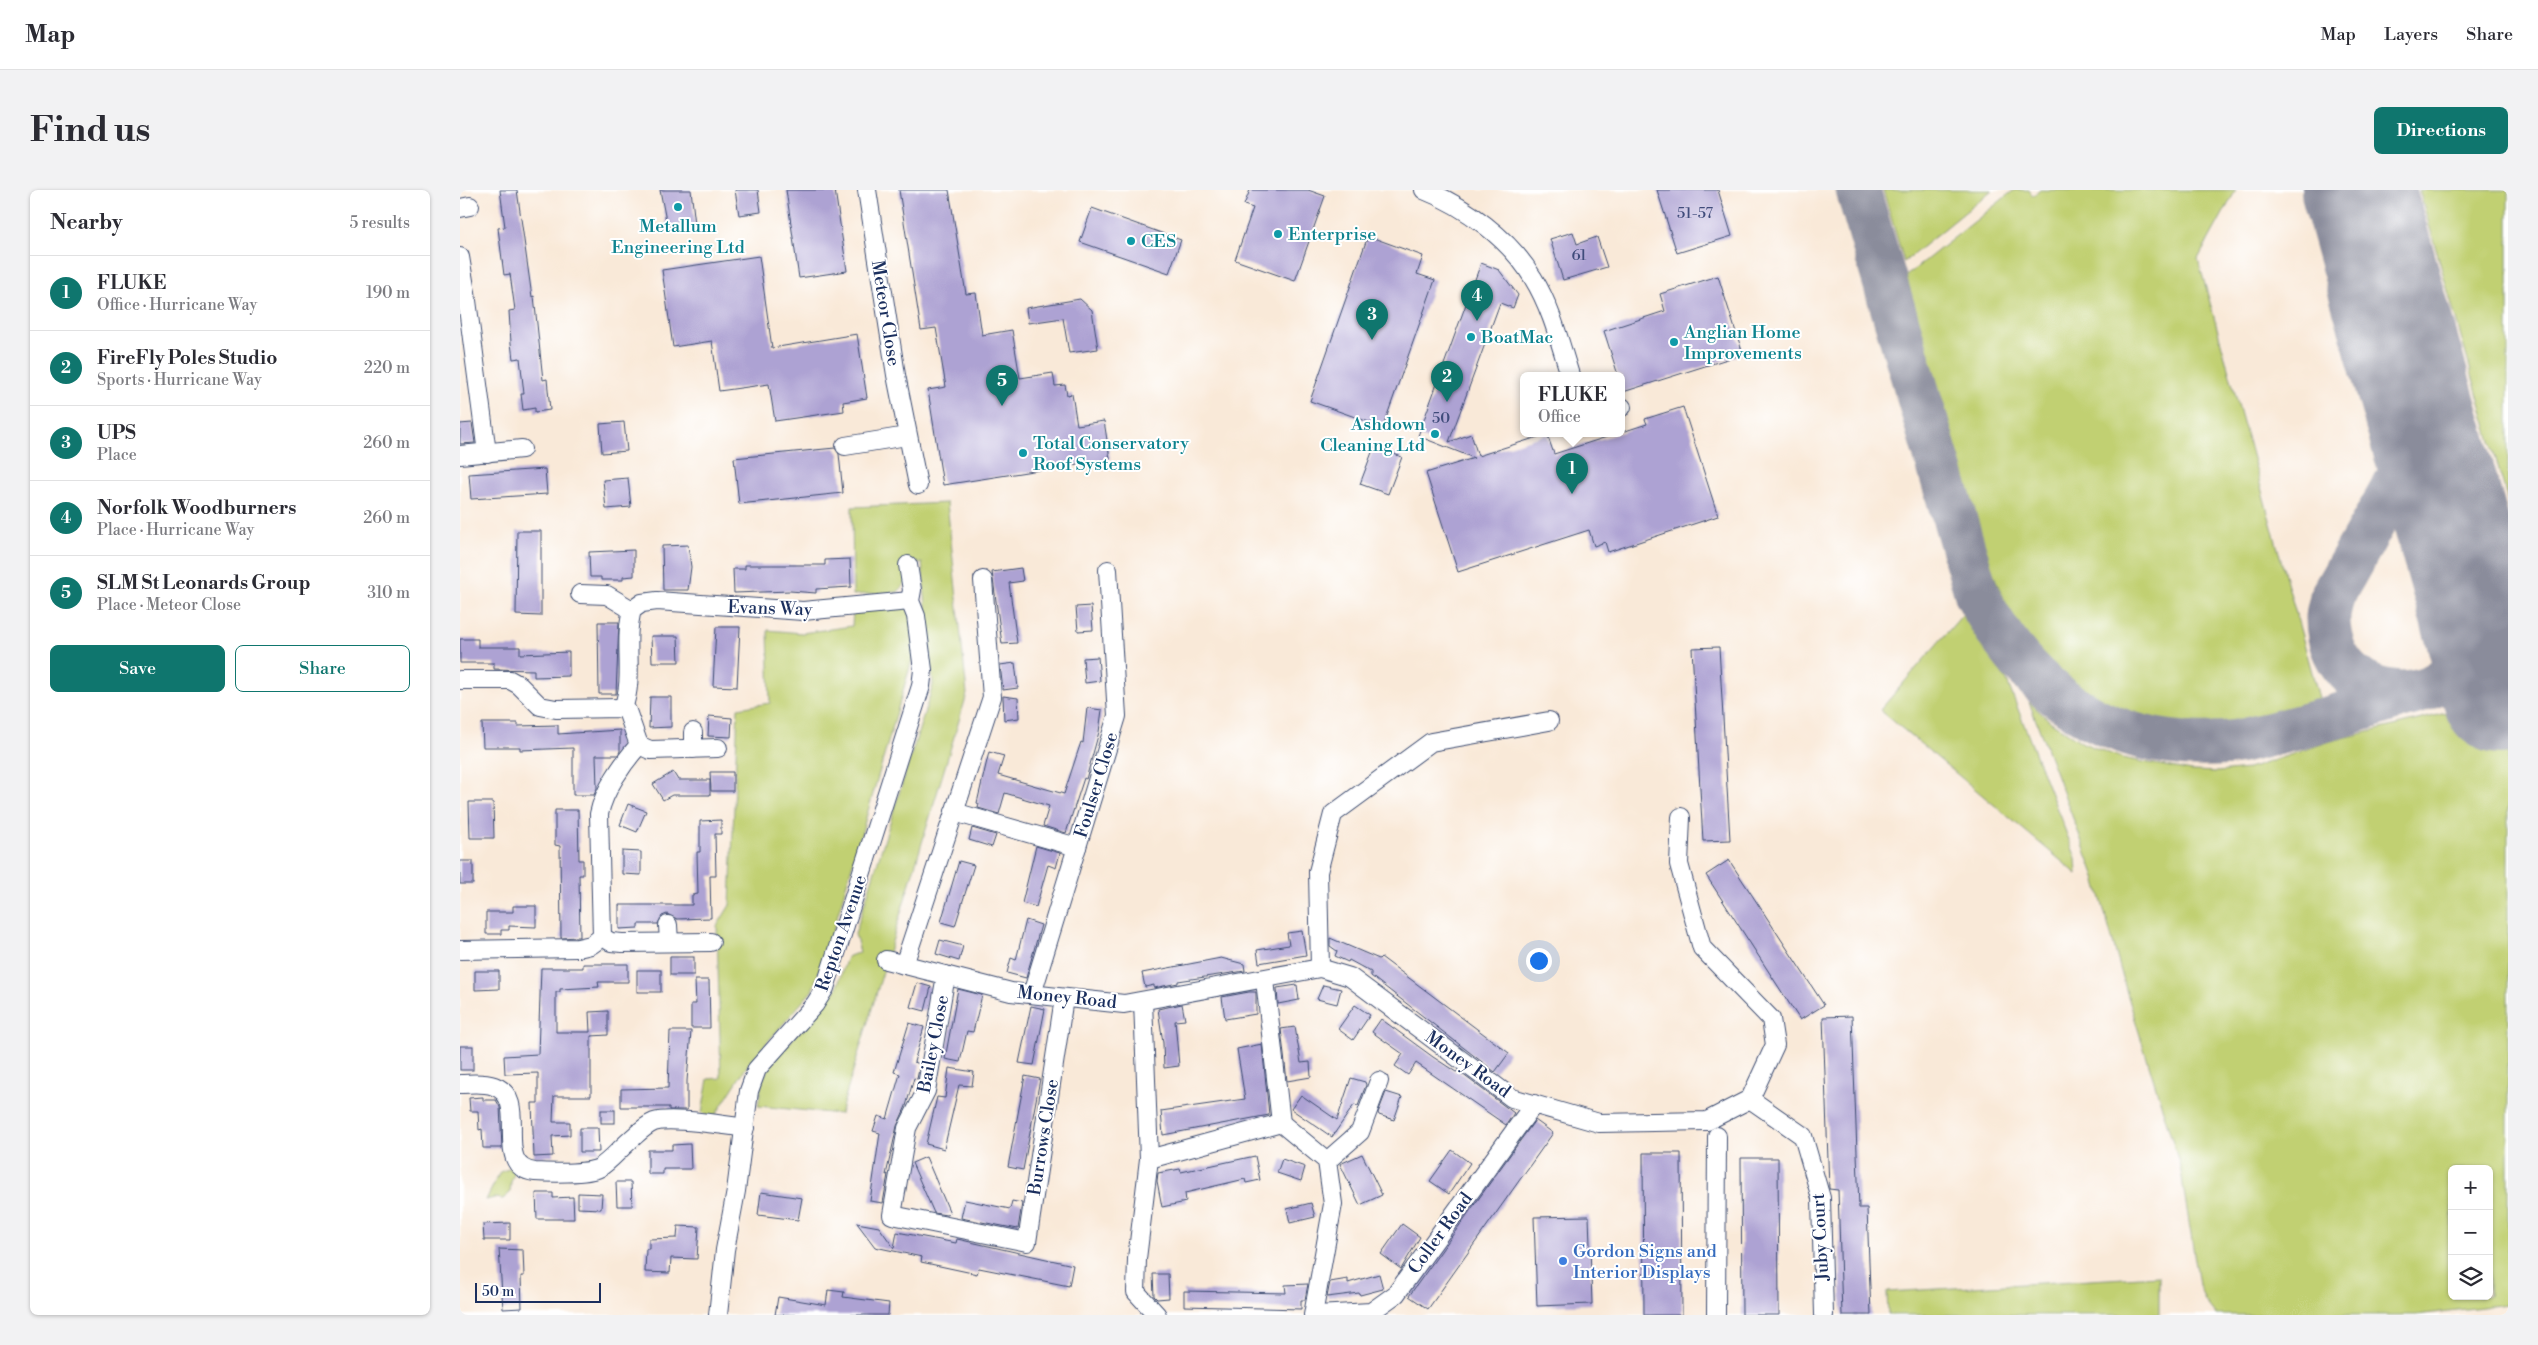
<!DOCTYPE html>
<html lang="en">
<head>
<meta charset="utf-8">
<style>
	body { margin:0; font-family:"Libre Bodoni",serif; background:#f2f2f3; color:#2b2b33 }
	.controls { position:absolute; right:15px; bottom:15px; display:grid; overflow:hidden; border-radius:8px; box-shadow:0 1px 4px #0004 }
	.controls button { width:45px; height:45px; display:grid; place-items:center; padding:0; border:0; border-bottom:1px solid #e1e1e2; background:#fff; color:#2b2b33; font:25px sans-serif }
	.scale { position:absolute; left:15px; bottom:12px; width:126px; box-sizing:border-box; padding-left:5px; border:2px solid #1b2f5e; border-top:0; font-size:14px; line-height:18px; white-space:nowrap; color:#1b2f5e; -webkit-text-stroke:4px #fff; paint-order:stroke }
	.you { position:absolute; left:1078px; top:770px; width:18px; height:18px; margin:-12px; border:4px solid #fff; border-radius:50%; background:#1a73e8; box-shadow:0 0 0 8px #1a73e833 }
	.badge { display:grid; place-items:center; width:32px; height:32px; border-radius:50%; background:#0f766e; color:#fff; font-size:16px; font-weight:700 }
	.pin { position:absolute; translate:-50% -41px; filter:drop-shadow(0 1px 2px #0008) }
	.pin::after { content:''; position:absolute; top:26px; width:18px; height:15px; background:inherit; clip-path:polygon(0 0,100% 0,50% 100%) }
	.popup { position:absolute; left:1060px; top:182px; width:105px; height:65px; box-sizing:border-box; display:grid; place-content:center; border-radius:8px; background:#fff; filter:drop-shadow(0 1px 4px #0005); font-size:16px; white-space:nowrap; color:#7c7c81 }
	.popup b { font-size:19px; color:#2b2b33 }
	.popup::after { content:''; position:absolute; left:50%; top:100%; margin-left:-10px; border:10px solid transparent; border-top-color:#fff }
	.list { margin:0; padding:0; list-style:none }
	h2 { display:flex; justify-content:space-between; align-items:center; height:65px; margin:0; padding:0 20px; font-size:21px }
	h2 small { font-size:16px; font-weight:400; color:#7c7c81 }
	.list li { display:grid; grid-template-columns:32px 1fr auto; gap:15px; align-items:center; box-sizing:border-box; height:75px; padding:0 20px; border-top:1px solid #e1e1e2 }
	.list b { display:block; font-size:19px; white-space:nowrap }
	.list p { margin:0; font-size:16px; white-space:nowrap; color:#7c7c81 }
	.list em { font-size:16px; font-style:normal; color:#7c7c81 }
	.actions { display:flex; gap:10px; padding:15px 20px }
	.actions a { flex:1; padding:11px 0; border:1px solid #0f766e; border-radius:8px; text-align:center; font-size:18px; color:#0f766e }
	.actions .main { background:#0f766e; color:#fff }
	.icon { flex:none; width:28px; height:28px; fill:none; stroke:currentColor; stroke-width:2; stroke-linecap:round; stroke-linejoin:round }
	.map { position:relative; flex:none; width:2048px; height:1125px; overflow:hidden; border-radius:8px }
	header { display:flex; align-items:center; gap:30px; box-sizing:border-box; height:70px; padding:0 25px; background:#fff; border-bottom:1px solid #e1e1e2 }
	header strong { font-size:24px }
	nav { display:flex; gap:28px; margin-inline-start:auto; font-size:18px }
	.intro { display:flex; align-items:center; justify-content:space-between; box-sizing:border-box; height:120px; padding:0 30px }
	h1 { margin:0; font-size:35px }
	.button { padding:12px 22px; border-radius:8px; background:#0f766e; color:#fff; font-size:18px; font-weight:700 }
	main { display:flex; gap:30px; padding:0 30px }
	aside { flex:1; background:#fff; border-radius:8px; box-shadow:0 1px 4px #0004 }
	.map>svg:first-child { display:block }
</style>
</head>
<body>
<header>
<strong>Map</strong>
<nav><a>Map</a><a>Layers</a><a>Share</a></nav>
</header>
<div class="intro"><h1>Find us</h1><a class="button">Directions</a></div>
<main>
<aside>
<h2>Nearby<small>5 results</small></h2>
<ul class="list">
<li><span class="badge">1</span><div><b>FLUKE</b><p>Office · Hurricane Way</p></div><em>190 m</em></li>
<li><span class="badge">2</span><div><b>FireFly Poles Studio</b><p>Sports · Hurricane Way</p></div><em>220 m</em></li>
<li><span class="badge">3</span><div><b>UPS</b><p>Place</p></div><em>260 m</em></li>
<li><span class="badge">4</span><div><b>Norfolk Woodburners</b><p>Place · Hurricane Way</p></div><em>260 m</em></li>
<li><span class="badge">5</span><div><b>SLM St Leonards Group</b><p>Place · Meteor Close</p></div><em>310 m</em></li>
</ul>
<div class="actions"><a class="main">Save</a><a>Share</a></div>
</aside>
<div class="map">
<svg width="2048" height="1125" viewBox="0 0 2048 1125">
	<rect width="100%" height="100%" fill="#fff"/>
	<filter id="ink" filterUnits="userSpaceOnUse"><feTurbulence type="fractalNoise" baseFrequency=".02" numOctaves="2"/><feDisplacementMap in="SourceGraphic" scale="10" xChannelSelector="R" yChannelSelector="G"/><feConvolveMatrix kernelMatrix="1 2 1 2 8 2 1 2 1" color-interpolation-filters="sRGB"/></filter>
	<filter id="wash" filterUnits="userSpaceOnUse"><feTurbulence type="fractalNoise" baseFrequency=".0096" numOctaves="4" result="noise"/><feDisplacementMap in="SourceGraphic" scale="20" xChannelSelector="R" yChannelSelector="G"/><feGaussianBlur stdDeviation="1.12" result="paint"/><feColorMatrix in="noise" values="0 0 0 0 0 0 0 0 0 0 0 0 0 0 0 0 0 1.4 0 .05"/><feComposite in="paint" operator="in"/></filter>
	<g filter="url(#wash)">
		<rect width="100%" height="100%" fill="#f9e9d8"/>
		<!-- green -->
		<g fill="#c1d072" stroke="#6e8068" fill-rule="evenodd">
			<path d="M1423 0H1532L1444 72Z"/>
			<path d="M1554 0H1569L1573 6 1580 0H1776L1738 69 1861 515 1789 537 1745 544 1689 536 1650 523 1589 476 1563 446 1545 413 1530 375 1446 86Z"/>
			<path d="M1959 0H2048V311Z"/>
			<path d="M487 313 507 504 380 924 298 916 302 891 310 875 376 800 387 767 400 762 395 744 473 495 462 373 448 375 447 391 438 402 393 405 392 317Z"/>
			<path d="M441 413 452 422 457 453 373 741 352 801 289 873 253 929 242 923 248 889 261 888 257 736 270 715 278 518 310 513 308 440 342 443 392 436 393 420Z"/>
			<path d="M1503 424 1547 491 1616 668 1617 684 1420 520Z"/>
			<path d="M2048 508V1114L1956 1125H1756L1745 1111 1739 1095 1720 976 1667 803 1634 684 1569 512 1591 532 1623 553 1662 568 1732 581 1758 582 1788 579 1871 551ZM1992 979H2029V1106H1992Z"/>
			<path d="M53 977 55 981 51 992 50 1003 43 1009 34 1008 26 1010 40 982Z"/>
			<path d="M1699 1086V1125H1428L1427 1102Z"/>
		</g>
		<g fill="none" stroke-linecap="round" stroke-linejoin="round">
			<!-- taxiway -->
			<g stroke="#8a8c9b" stroke-width="45">
				<path d="M1398 0 1517 405C1567 505 1655 564 1770 553 1783 552 1797 547 1811 544 1860 533 1908 516 1956 502"/>
				<path d="M1955 204C1959 229 1959 247 1949 270L1872 406C1871 413 1868 421 1868 428 1868 531 2025 529 2013 413"/>
			</g>
			<!-- runway -->
			<path stroke="#8a8c9b" stroke-width="114" d="M1898 0 2040 507"/>
		</g>
		<g id="blocks">
			<!-- building -->
			<g fill="#ada2d3">
				<path d="M40 0H57L72 107 74 106 83 190 87 189 90 220 75 222V218L63 220 61 204H64L60 168 53 169 51 153 49 121 55 120 50 84 44 85 38 38 45 37Z"/>
				<path d="M200 0H231L235 34 207 36Z"/>
				<path d="M275 0H298L301 22 279 25Z"/>
				<path d="M326 0H375L387 81 339 88Z"/>
				<path d="M439 0H489L506 104 516 103 522 145 552 140 560 188 593 183 595 196 605 195 607 205 612 204 617 235 644 231 650 269 483 295 468 200 486 197 476 138 461 140Z"/>
				<path d="M790 0H848L865 6 835 91 775 70 793 18 784 15Z"/>
				<path d="M1197 0H1258L1272 46 1217 63Z"/>
				<path d="M632 18 721 50 709 83 620 52Z"/>
				<path d="M1113 42 1117 54 1137 47 1147 77 1103 90 1090 49Z"/>
				<path d="M908 46 963 66 957 84 975 90 923 237 850 211Z"/>
				<path d="M299 66 312 158 397 144 407 208 383 212 384 221 315 231 309 194 259 201 252 151 213 157 202 80Z"/>
				<path d="M1021 73 1039 80 1058 105 1053 118 1040 113 989 252 1011 244 1018 266 1087 244 1094 264 1187 234 1185 229 1223 217 1258 326 1148 362 1145 352 1134 356 1129 340 998 382 966 283 1014 268 958 246Z"/>
				<path d="M1258 86 1283 164 1163 202 1161 185H1158L1144 141 1205 121 1200 104Z"/>
				<path d="M620 109 632 120 638 159 609 163 603 128 568 133 566 118Z"/>
				<path d="M164 232 167 261 142 263 140 234Z"/>
				<path d="M12 233 15 253 0 254V234Z"/>
				<path d="M914 257 942 267 928 304 900 294Z"/>
				<path d="M375 258 379 264 383 303 279 314 274 268Z"/>
				<path d="M85 279 87 304 11 309 9 284Z"/>
				<path d="M168 288 171 317 146 319 143 290Z"/>
				<path d="M57 341H81V426L56 425Z"/>
				<path d="M228 355 231 377 228 400H203L202 356Z"/>
				<path d="M174 360V386L163 387V390H141V387H130L129 362Z"/>
				<path d="M390 369 391 397 356 399V403L330 401 274 403 273 379H285V375H365V370Z"/>
				<path d="M561 378 563 391 549 393 557 453 542 454 532 382Z"/>
				<path d="M631 416 633 440 618 441 616 417Z"/>
				<path d="M138 432H159L156 504H139Z"/>
				<path d="M256 437H280L277 497 253 496Z"/>
				<path d="M191 446H218L219 472H192Z"/>
				<path d="M0 449H18V457H60V464L109 462V486L74 487V480L34 479V473H0Z"/>
				<path d="M1259 457 1270 650 1243 651 1232 458Z"/>
				<path d="M638 467 640 491 625 493 623 468Z"/>
				<path d="M555 473 558 498 543 500 540 475Z"/>
				<path d="M543 506 558 508 559 528 544 530Z"/>
				<path d="M190 507H211V537L189 538Z"/>
				<path d="M627 518 642 520 639 542 626 589 624 588 606 643 583 636 589 616 545 603 539 624 518 618 519 614 517 613 529 562 544 566 538 585 604 604 621 552 623 553Z"/>
				<path d="M249 526 272 528 271 547 248 546Z"/>
				<path d="M22 533H58V536L98 535V544L160 540V561L158 565H136L137 598 134 605H113V558L60 560V557H23Z"/>
				<path d="M213 582 218 590H250V605H212L203 610 193 594Z"/>
				<path d="M250 582H273V601H251Z"/>
				<path d="M9 612H33L34 648H10Z"/>
				<path d="M168 614 186 621 177 642 160 635Z"/>
				<path d="M95 620H118L119 670H123V685H119L120 747H117L101 748 100 656 95 655Z"/>
				<path d="M261 630V644H255L256 686H250L251 728 217 729 207 724 202 726 198 734H178V738L159 739V715H232V705L238 704 237 662H240V631Z"/>
				<path d="M512 638 536 645 532 657 509 650Z"/>
				<path d="M576 656 600 663 596 678 588 675 576 717 562 713Z"/>
				<path d="M162 661 181 662V685L162 684Z"/>
				<path d="M1269 670 1364 815 1340 830 1246 685Z"/>
				<rect x="0" y="671" width="13" height="23"/>
				<path d="M499 671 514 675 495 736 481 732Z"/>
				<path d="M53 716H76V737L49 736V740H41V744H26V722H53Z"/>
				<path d="M566 730 581 735 566 788 547 783 551 768 556 770Z"/>
				<path d="M842 741 846 765 799 773 797 760 829 755 827 743Z"/>
				<path d="M870 748 919 769 921 767 1049 863 1035 882 911 786V782L889 770 888 772 875 766 877 761 870 756Z"/>
				<path d="M480 750 503 756 499 771 476 764Z"/>
				<rect x="210" y="767" width="24" height="18"/>
				<path d="M761 768 784 774 785 781 718 791V793L694 798V795L685 797 682 783Z"/>
				<path d="M123 774H168V792H138L139 797 100 799V802H96V842H130L129 822 148 821V845L131 846V906H94L93 932H110V945L92 946 93 966 74 967 72 913H78V883L45 884 44 866 78 864 81 778H123Z"/>
				<rect x="177" y="780" width="24" height="22"/>
				<path d="M15 781H39V799L15 800Z"/>
				<path d="M235 790H249L250 838H231V814H236Z"/>
				<path d="M457 793 471 797 465 821 450 817Z"/>
				<path d="M837 795 839 810 818 814 817 798Z"/>
				<path d="M863 795 881 799 877 814 857 809Z"/>
				<path d="M498 799 522 805 513 842 507 841 500 872 485 869Z"/>
				<path d="M789 802H796V824L765 829 762 807Z"/>
				<path d="M722 814 725 830 715 831 719 876 704 878 703 853 698 819Z"/>
				<path d="M895 815 910 825 893 850 878 839Z"/>
				<path d="M571 816 585 819 574 875 559 873Z"/>
				<path d="M1392 826 1399 1018H1407L1411 1125H1382L1378 1000 1369 999 1363 827Z"/>
				<path d="M921 829 973 867 996 882 998 881 1054 923 1046 935 956 873 948 885 935 876 943 864 912 842Z"/>
				<path d="M449 833 464 837 454 872 460 874 457 889 454 888 446 916 437 936 426 985 428 984 423 1013 410 1011 420 943 413 941 418 926 427 929 440 884 434 882Z"/>
				<path d="M835 837 841 873 850 872 851 887 827 891 821 839Z"/>
				<path d="M210 841H231L227 891V920H209V917H161V899L208 898Z"/>
				<path d="M802 854 809 925 703 945 701 921 785 909 777 859Z"/>
				<rect x="0" y="856" width="13" height="24"/>
				<path d="M489 878 514 882 512 896 499 895 484 959 466 954 477 907 485 908Z"/>
				<path d="M565 886 580 889 563 980 548 977Z"/>
				<path d="M891 888 905 892 906 895 898 916 894 915 872 947 831 919 841 905 877 930Z"/>
				<path d="M926 902 942 907 934 930 919 925 918 923Z"/>
				<path d="M23 907V910H36L40 917 42 958H23L22 939 19 940 18 921H10L9 908Z"/>
				<rect x="141" y="920" width="14" height="13"/>
				<path d="M1075 930 1093 943 968 1119 949 1106Z"/>
				<path d="M120 938H138L139 962H120Z"/>
				<path d="M230 954 231 979H203V984H188V960H212V955Z"/>
				<path d="M992 960 1010 973 989 1004 970 991Z"/>
				<path d="M1183 963H1221L1222 1125H1184Z"/>
				<path d="M902 964 922 1005 900 1015 880 974Z"/>
				<path d="M795 966 800 990 786 993 785 989 725 1003 726 1012 702 1017 697 991 698 983 720 979 721 982Z"/>
				<path d="M466 967 490 1023 486 1025 474 1023 452 973Z"/>
				<path d="M1281 968H1318L1319 1125H1282Z"/>
				<path d="M822 969 845 977 841 991 817 983Z"/>
				<path d="M156 992H171L172 1016H157Z"/>
				<path d="M301 1002 342 1008 338 1030 298 1025Z"/>
				<path d="M76 1003H93V1008L113 1007 114 1029H77Z"/>
				<path d="M118 1003 142 1004 141 1019 118 1018Z"/>
				<path d="M505 1010 550 1019 552 1011 562 1013 558 1039 501 1028Z"/>
				<path d="M851 1013 855 1027 830 1033 827 1019Z"/>
				<path d="M1129 1026 1132 1114 1077 1116 1074 1027Z"/>
				<path d="M50 1033V1050H24L23 1034Z"/>
				<path d="M397 1033 419 1037 434 1058 437 1042 496 1053 497 1049 613 1075 609 1096 519 1078 517 1084 461 1072 462 1067 415 1057Z"/>
				<path d="M942 1034 960 1047 941 1079 921 1064Z"/>
				<path d="M218 1036 239 1037 237 1069 211 1068 210 1083 185 1082 186 1059H189V1049L217 1048Z"/>
				<path d="M39 1059 63 1060 64 1086H61L62 1118 43 1119Z"/>
				<path d="M693 1084H708L709 1108 697 1109 694 1106Z"/>
				<path d="M919 1084 923 1099 900 1105 899 1103 867 1107 870 1092 888 1089V1093Z"/>
				<path d="M848 1094 845 1110H841V1119L724 1116V1101L826 1103 825 1095Z"/>
				<path d="M368 1100 384 1102 383 1107 429 1113 428 1125H315L318 1107 366 1115Z"/>
			</g>
		</g>
	</g>
	<g filter="url(#ink)">
		<use href="#blocks" fill-opacity="0" stroke="#3c4b70" stroke-width="1"/>
		<g fill="none" stroke-linecap="round" stroke-linejoin="round">
			<defs>
				<g id="minor">
					<path d="M407 0 436 185 458 295"/>
					<path d="M964 0C1005 16 1050 49 1073 88 1091 117 1100 153 1110 185"/>
					<path d="M0 18 10 16"/>
					<path d="M0 67 6 103 0 104"/>
					<path d="M6 103 27 263"/>
					<path d="M1161 217H1162"/>
					<path d="M385 256 447 246"/>
					<path d="M0 265 62 259"/>
					<path d="M120 404 147 405 172 420"/>
					<path d="M0 490H50L59 495 80 516 96 519 163 518 167 521 179 555 190 560 258 558"/>
					<path d="M163 518C175 487 163 452 172 420L182 413 197 411 343 421 450 411"/>
					<path d="M233 542V559"/>
					<path d="M494 622 617 657"/>
					<path d="M208 735 209 752"/>
					<path d="M142 747 139 624C144 600 163 573 179 555"/>
					<path d="M0 760 118 758 131 755 142 747 151 752 162 753 251 752"/>
					<path d="M426 770 551 802 664 814 860 778 890 787 1052 908 1139 933 1247 931 1290 909 1315 855 1311 829 1242 758 1219 674 1221 627"/>
					<path d="M444 775 532 507 523 390"/>
					<path d="M860 778 858 682 873 624 971 552 1089 531"/>
					<path d="M486 785 466 901 447 938 432 1025 567 1052 604 808"/>
					<path d="M805 790 821 933"/>
					<path d="M572 804 657 526 648 380"/>
					<path d="M683 811 689 969 677 1069 676 1102 697 1125"/>
					<path d="M0 894C11 894 23 892 34 896 72 909 30 977 75 982 88 983 127 984 139 978 149 972 158 961 167 953 175 946 184 936 194 932 210 927 266 935 285 938"/>
					<path d="M1290 909 1343 946 1361 1008 1364 1125"/>
					<path d="M689 969 821 933 867 971 873 1014 853 1125"/>
					<path d="M867 971 900 942 919 891"/>
					<path d="M258 1125 265 1060 276 1001 289 901 297 879 355 814 365 798 461 496 463 480 456 426 450 411 452 400 448 375"/>
					<path d="M857 1125 911 1122 936 1104 1074 914"/>
					<path d="M1256 1125 1257 946"/>
				</g>
			</defs>
			<!-- minor casing -->
			<use href="#minor" stroke="#3c4b70" stroke-width="20"/>
			<!-- minor -->
			<use href="#minor" stroke="#fff" stroke-width="18"/>
		</g>
	</g>
	<!-- markers -->
	<g fill="#0f9aa8" stroke="#fff" stroke-width="2">
		<circle cx="218" cy="17" r="5"/>
		<circle cx="818" cy="44" r="5"/>
		<circle cx="671" cy="51" r="5"/>
		<circle cx="1011" cy="147" r="5"/>
		<circle cx="1214" cy="152" r="5"/>
		<circle cx="975" cy="244" r="5"/>
		<circle cx="563" cy="263" r="5"/>
	</g>
	<circle fill="#3f7fe0" stroke="#fff" stroke-width="2" cx="1103" cy="1071" r="5"/>
	<g text-anchor="middle" stroke-width="4" stroke-linejoin="round" paint-order="stroke">
		<!-- number labels -->
		<g font-size="15" fill="#404c7b">
			<text x="1235" y="28">51-57</text>
			<text x="1119" y="70">61</text>
			<text x="981" y="233">50</text>
		</g>
		<!-- culture labels -->
		<g font-size="18" fill="#0d838f" stroke="#fff" text-anchor="start">
			<text x="218" y="42" text-anchor="middle">Metallum<tspan x="218" dy="21">Engineering Ltd</tspan></text>
			<text x="828" y="50">Enterprise</text>
			<text x="681" y="57">CES</text>
			<text x="1224" y="148">Anglian Home<tspan x="1224" dy="21">Improvements</tspan></text>
			<text x="1021" y="153">BoatMac</text>
			<text x="965" y="240" text-anchor="end">Ashdown<tspan x="965" dy="21">Cleaning Ltd</tspan></text>
			<text x="573" y="259">Total Conservatory<tspan x="573" dy="21">Roof Systems</tspan></text>
		</g>
		<!-- street labels -->
		<g font-size="18" fill="#1b2f5e" stroke="#fff">
			<text transform="translate(426 123) rotate(81)" y="6">Meteor Close</text>
			<text transform="translate(310 418) rotate(2)" y="6">Evans Way</text>
			<text transform="translate(636 595) rotate(-73)" y="6">Foulser Close</text>
			<text transform="translate(381 743) rotate(-71)" y="6">Repton Avenue</text>
			<text transform="translate(607 807) rotate(6)" y="6">Money Road</text>
			<text transform="translate(473 854) rotate(-79)" y="6">Bailey Close</text>
			<text transform="translate(1008 874) rotate(36)" y="6">Money Road</text>
			<text transform="translate(583 947) rotate(-81)" y="6">Burrows Close</text>
			<text transform="translate(980 1043) rotate(-54)" y="6">Coller Road</text>
			<text transform="translate(1360 1047) rotate(-93)" y="6">Juby Court</text>
		</g>
		<!-- shop labels -->
		<g font-size="18" fill="#366cbe" stroke="#fff" text-anchor="start">
			<text x="1113" y="1067">Gordon Signs and<tspan x="1113" dy="21">Interior Displays</tspan></text>
		</g>
	</g>
</svg>
<div class="controls">
<button>+</button>
<button>−</button>
<button><svg class="icon" aria-label="layers" viewBox="0 0 24 24"><path d="M12 4l9 5-9 5-9-5zM3 14l9 5 9-5"/></svg></button>
</div>
<div class="scale">50 m</div>
<div class="you"></div>
<div class="pin badge" style="left:1112px;top:304px">1</div>
<div class="popup"><b>FLUKE</b>Office</div>
<div class="pin badge" style="left:987px;top:212px">2</div>
<div class="pin badge" style="left:912px;top:150px">3</div>
<div class="pin badge" style="left:1017px;top:131px">4</div>
<div class="pin badge" style="left:542px;top:216px">5</div>
</div>
</main>
</body>
</html>
